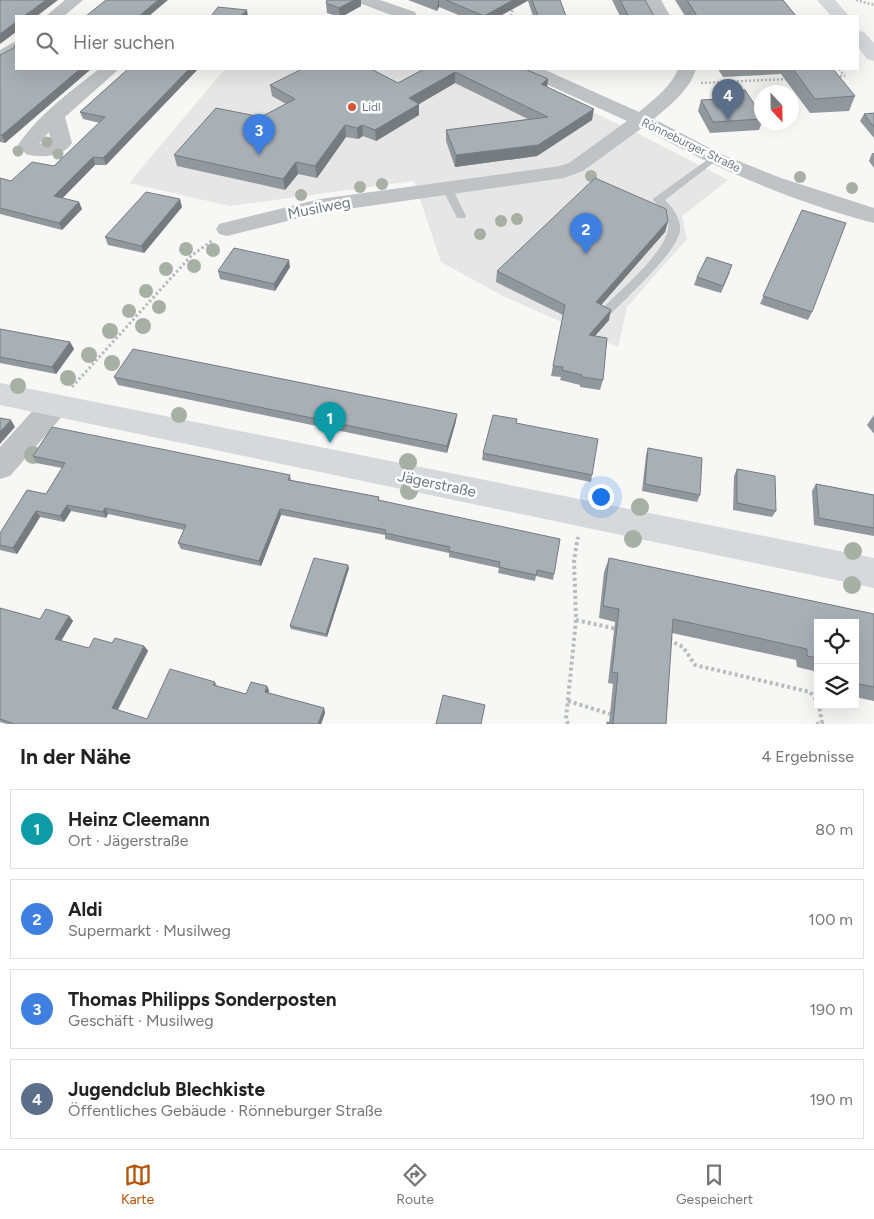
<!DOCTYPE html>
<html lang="de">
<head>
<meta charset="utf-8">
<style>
	body { margin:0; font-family:Figtree,sans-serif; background:#f2f2f2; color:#222 }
	.controls { position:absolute; right:15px; bottom:15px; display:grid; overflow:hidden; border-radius:0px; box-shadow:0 5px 20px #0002 }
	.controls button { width:45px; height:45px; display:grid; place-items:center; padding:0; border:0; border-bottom:1px solid #e0e0e0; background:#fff; color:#222; font:25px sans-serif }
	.compass { position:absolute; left:754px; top:85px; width:45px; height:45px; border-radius:50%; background:#fff; box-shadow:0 5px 20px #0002; rotate:158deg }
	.you { position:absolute; left:600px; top:496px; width:18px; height:18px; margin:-12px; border:4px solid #fff; border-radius:50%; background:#1a73e8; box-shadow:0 0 0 8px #1a73e833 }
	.badge { display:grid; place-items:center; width:32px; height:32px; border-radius:50%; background:#b45309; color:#fff; font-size:16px; font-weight:700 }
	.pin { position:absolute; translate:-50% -41px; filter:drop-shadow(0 1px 2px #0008) }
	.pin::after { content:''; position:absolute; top:26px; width:18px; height:15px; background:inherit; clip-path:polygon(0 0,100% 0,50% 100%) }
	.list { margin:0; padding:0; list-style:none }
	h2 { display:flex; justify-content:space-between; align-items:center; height:65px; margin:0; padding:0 20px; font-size:21px }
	h2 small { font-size:16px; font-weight:400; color:#767676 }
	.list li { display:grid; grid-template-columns:32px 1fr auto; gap:15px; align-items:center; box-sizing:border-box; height:80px; margin:0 10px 10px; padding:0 10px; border:1px solid #e0e0e0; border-radius:0px }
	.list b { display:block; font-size:19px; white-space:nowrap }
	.list p { margin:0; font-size:16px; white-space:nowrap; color:#767676 }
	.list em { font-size:16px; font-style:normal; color:#767676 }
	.icon { flex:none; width:28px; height:28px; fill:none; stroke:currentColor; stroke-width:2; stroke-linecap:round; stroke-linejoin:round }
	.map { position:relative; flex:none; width:874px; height:724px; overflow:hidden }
	.search { position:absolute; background:#fff; box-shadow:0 5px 20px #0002; left:15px; right:15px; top:15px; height:55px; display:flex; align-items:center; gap:12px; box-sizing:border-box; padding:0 18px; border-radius:0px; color:#767676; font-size:19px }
	.sheet { height:425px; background:#fff }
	nav { display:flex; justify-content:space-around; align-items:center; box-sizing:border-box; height:70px; border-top:1px solid #e0e0e0; background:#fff; font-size:14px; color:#767676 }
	nav a { display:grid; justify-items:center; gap:2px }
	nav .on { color:#b45309 }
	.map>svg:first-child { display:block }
</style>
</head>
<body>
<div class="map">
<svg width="874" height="724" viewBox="0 0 874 724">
	<rect width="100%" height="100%" fill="#f7f7f5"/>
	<!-- built -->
	<path fill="#e5e6e5" d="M225 69H501L639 134 728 180 682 216 687 239 627 307 618 347 503 296 441 262 414 181 230 206 129 183Z"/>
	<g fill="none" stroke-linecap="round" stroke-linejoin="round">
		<!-- path-far2 -->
		<g stroke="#b9bcbe" stroke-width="2.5" stroke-dasharray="2 2" stroke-linecap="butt">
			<path d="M856 0 874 5"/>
			<path d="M511 16 515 0"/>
			<path d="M839 69 845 76"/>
			<path d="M836 76H845"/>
			<path d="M701 83 787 79"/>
		</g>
		<!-- path-far1 -->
		<path stroke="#b9bcbe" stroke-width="3" stroke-dasharray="2.5 2.5" stroke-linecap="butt" d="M72 387 191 256 213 240"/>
		<!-- path -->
		<g stroke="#b9bcbe" stroke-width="4" stroke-dasharray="3 3" stroke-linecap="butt">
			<path d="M576 620 617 629"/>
			<path d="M669 640 683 647 695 665 810 692 818 702"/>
			<path d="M568 701 610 714"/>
			<path d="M568 724 566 719 576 620 574 560 578 537"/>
			<path d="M816 724 822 723 819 705"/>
		</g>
		<!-- lane -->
		<g fill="#bfc3c6" fill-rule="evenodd">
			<path d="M714 155 719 158 717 160 665 200C673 208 681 218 680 231 677 252 626 298 610 315H602L600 312 602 309C619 291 673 247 668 222 666 212 659 207 653 200L654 198Z"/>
			<path d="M447 185 452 188 466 216 465 218H457L442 188Z"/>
		</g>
		<!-- street -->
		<g fill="#bfc3c6" fill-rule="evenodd">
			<path d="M65 0H83L64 16H46Z"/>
			<path d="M357 0H380L415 12 417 16H394L359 3Z"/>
			<path d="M645 0H661L670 16H654Z"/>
			<path d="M16 41V54L0 63V50Z"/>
			<path d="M99 69H119L65 117 72 143C62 158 41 158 26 154L18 145C39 114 70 92 99 69ZM49 132 51 141 39 144Z"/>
			<path d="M519 69H543L639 112C654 99 671 87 678 69H696C690 90 670 105 654 119L721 154 781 178 874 208V223C792 202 716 168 642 128L583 171 564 178 320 213 227 236 219 234 216 229 219 224 320 199 560 166 569 163 627 121 522 73Z"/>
			<path d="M55 394 65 397 69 405 65 413 10 476 0 479V447L45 397Z"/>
		</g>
		<!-- secondary -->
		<g fill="#d5d9dc" fill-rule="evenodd">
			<path d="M817 0H835L849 16H831Z"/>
			<path d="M858 31 864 32 874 43V61L867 59 858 47Z"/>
			<path d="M0 383 874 558V588L0 405Z"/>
		</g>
	</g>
	<!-- trees -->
	<g fill="#a8b0a5">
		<circle cx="47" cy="142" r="5.5"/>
		<circle cx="18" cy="151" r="5.5"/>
		<circle cx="58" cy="154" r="5.5"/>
		<circle cx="591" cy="176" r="6"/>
		<circle cx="800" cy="177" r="6"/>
		<circle cx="382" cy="184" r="6"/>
		<circle cx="360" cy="187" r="6"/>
		<circle cx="852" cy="188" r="6"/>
		<circle cx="301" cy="195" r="6"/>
		<circle cx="517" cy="219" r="6"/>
		<circle cx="501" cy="221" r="6"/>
		<circle cx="480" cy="234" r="6"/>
		<circle cx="186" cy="249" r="7"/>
		<circle cx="213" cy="250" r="7"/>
		<circle cx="194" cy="266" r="7"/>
		<circle cx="166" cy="269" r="7"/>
		<circle cx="146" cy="291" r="7"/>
		<circle cx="159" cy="307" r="7"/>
		<circle cx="129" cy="311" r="7"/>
		<circle cx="143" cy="326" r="8"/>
		<circle cx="110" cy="331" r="8"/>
		<circle cx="89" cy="355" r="8"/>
		<circle cx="112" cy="363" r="8"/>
		<circle cx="68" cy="378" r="8"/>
		<circle cx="18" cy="386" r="8"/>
		<circle cx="179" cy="415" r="8"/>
		<circle cx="33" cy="455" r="9"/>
		<circle cx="408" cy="462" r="9"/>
		<circle cx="409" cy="491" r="9"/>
		<circle cx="640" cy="507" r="9"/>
		<circle cx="633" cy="539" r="9"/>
		<circle cx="853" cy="551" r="9"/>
		<circle cx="852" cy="585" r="9"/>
	</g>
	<!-- wall -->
	<g fill="#91979c">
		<path d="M408 0H560L566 16H533L528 1 500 16H461L439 7 437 11Z"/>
		<path d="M612 0H645L654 16H620Z"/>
		<path d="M675 0H783L796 16H685Z"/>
		<path d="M326 3 361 6 343 16H336L327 13Z"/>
		<path d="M0 55 16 69H91L5 143 0 142Z"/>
		<path d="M128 69H198L106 165H95L63 198 82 209 62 230 0 214V178L11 181 54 166 100 123 83 119 80 112Z"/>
		<path d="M424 69H525L547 87 592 120 537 156 455 167 446 141V130L528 119 455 83 419 104V115L376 141 363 136 358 139 346 137 317 178 298 174 285 190 177 166 174 155 261 117 286 104 272 96 270 85 398 83Z"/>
		<path d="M718 69H833L855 96 849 111 810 113 781 74 723 77Z"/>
		<path d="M719 92 762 116V122L759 130 710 133 698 111 701 100 717 99Z"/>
		<path d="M874 113V138L860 121 864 114Z"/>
		<path d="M872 153H874V168L869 161Z"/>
		<path d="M182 207 144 253 108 245 105 237Z"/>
		<path d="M802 210 812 312 808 320 760 304Z"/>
		<path d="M668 221 665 232 601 305 609 320 595 336 603 380 600 390 580 387V385L560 380 561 377 551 376 563 315 496 282 497 271Z"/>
		<path d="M290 267 275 291 220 279 218 271Z"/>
		<path d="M730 272 721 293 694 285 697 277Z"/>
		<path d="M0 329 70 342 74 349 56 374 0 363Z"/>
		<path d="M114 377 456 421 447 453 118 385Z"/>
		<path d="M874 415V434L867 425Z"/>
		<path d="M517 423 592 475 591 482 482 460 483 453Z"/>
		<path d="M648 448 700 495 697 502 642 491 646 455Z"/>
		<path d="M33 456 290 475 291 480 379 497V500L554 574 553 580 536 576 535 581 498 573 499 568 449 557V553L385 539V535L281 515 261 566 181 549 178 543 184 530 108 514 106 518 71 511 64 522 40 517 17 554 0 550V533L46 494 62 468 36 463Z"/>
		<path d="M737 469 776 511 772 517 733 510 734 476Z"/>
		<path d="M816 484 874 495V536L814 525 812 491Z"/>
		<path d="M609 558 874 614V701L855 697V623H818V672L797 667 796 660 672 633 666 724H607V722L609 723 613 684 608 683 615 622 599 618 604 572Z"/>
		<path d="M349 568 327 637 291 629 290 626Z"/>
		<path d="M0 608 40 619 69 616 73 621 61 641 89 648 112 643 144 646 148 651 118 710 147 719 215 682 217 686 246 694 267 686 269 691 268 693 324 708 325 713 321 724H7L0 722Z"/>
	</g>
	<!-- shaded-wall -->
	<g fill="#767b7f">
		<path d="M46 0H58L37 16H24Z"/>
		<path d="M158 0H168L149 16H139Z"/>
		<path d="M354 0H361V6L343 16H340L339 8Z"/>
		<path d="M438 0H439V7L437 11Z"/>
		<path d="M513 0H528L500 16H484Z"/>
		<path d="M247 10 248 16H240Z"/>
		<path d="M16 22V32L0 44V34Z"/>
		<path d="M80 69H91L5 143 2 135Z"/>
		<path d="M189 69H198L106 165 103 158Z"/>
		<path d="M455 72V83L419 104V115L376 141 375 130 409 98Z"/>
		<path d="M548 79 547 90 541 84Z"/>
		<path d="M594 109 592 120 537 156 455 167 456 155Z"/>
		<path d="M345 125 346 137 317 178 315 166Z"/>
		<path d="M362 125 363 136 358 139 357 128Z"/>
		<path d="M93 157 95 165 57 203 54 196Z"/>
		<path d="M296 162 298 174 285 190 283 179Z"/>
		<path d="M180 199 182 207 144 253 141 246Z"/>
		<path d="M79 202 82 209 62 230 59 223Z"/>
		<path d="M668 221 665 232 594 313 596 302Z"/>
		<path d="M289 260 290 267 275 291 274 284Z"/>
		<path d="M611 310 609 320 587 345 589 335Z"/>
		<path d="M70 342 74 349 56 374 52 367Z"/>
		<path d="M457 414 456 421 447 453V446Z"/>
		<path d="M11 420 15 427 0 444V432Z"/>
		<path d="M67 505 71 511 64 522 60 516Z"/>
		<path d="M105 508 108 514 106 518 103 512Z"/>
		<path d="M280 509 281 515 261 566 259 561Z"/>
		<path d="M36 511 40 517 17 554 13 548Z"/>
		<path d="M348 565 349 568 327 637 326 634Z"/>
		<path d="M69 616 73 621 59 644 55 639Z"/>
		<path d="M144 646 148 651 116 712 112 708Z"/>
		<path d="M267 686 269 691 267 697 265 692Z"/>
		<path d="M324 708 325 713 321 724H318Z"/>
	</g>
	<!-- building -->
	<g fill="#a9b0b5" stroke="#767b7f">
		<path d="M0 0H46L24 16H16V22L0 34Z"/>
		<path d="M106 0H158L139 16H86Z"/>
		<path d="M327 0H354L339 8 326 3Z"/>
		<path d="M446 0H513L484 16Z"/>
		<path d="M532 0H560L566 16H538Z"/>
		<path d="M620 0H645L654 16H626L628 15Z"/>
		<path d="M687 0H783L796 16H697Z"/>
		<path d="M218 7 247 10 240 16H211Z"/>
		<path d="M15 45 16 46V69H80L2 135H0V55L14 48Z"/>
		<path d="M128 69H189L103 158 93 157 54 196 79 202 59 223 0 208V178L11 181 32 162 54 166 105 117 80 112Z"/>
		<path d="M302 69H371L398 83 424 69H525L548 79 541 84 594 109 538 145 456 155 446 130 548 117 455 72 409 98 419 104 375 130 362 125 357 128 345 125 315 166 296 162 283 179 174 155 216 108 261 117 295 99 270 85Z"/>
		<path d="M793 69H833L855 96 815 99Z"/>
		<path d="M745 90 762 116V119L713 122 701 100 723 99 719 92Z"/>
		<path d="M874 113V127L864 114Z"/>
		<path d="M595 178 666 209 668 221 596 302 611 310 589 335 607 338 603 380 582 377V375L562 370 563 367 553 366 565 305 497 271Z"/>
		<path d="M146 192 180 199 141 246 105 237Z"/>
		<path d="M802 210 846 223 812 312 763 296Z"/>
		<path d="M234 248 289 260 274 284 218 271Z"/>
		<path d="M707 257 732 265 723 286 697 277Z"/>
		<path d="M0 329 70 342 52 367 0 357Z"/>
		<path d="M133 349 457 414 447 446 114 377Z"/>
		<path d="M493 415 517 419 516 423 598 439 592 475 483 453Z"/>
		<path d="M0 418 11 420 0 432Z"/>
		<path d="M52 427 290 475 288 480 379 497 378 500 560 539 554 574 537 570 536 575 499 567 500 562 449 551 450 547 385 533 386 530 280 509 259 561 178 543 186 525 105 508 103 512 67 505 60 516 36 511 13 548 0 545V533L27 490 46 494 65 463 33 456Z"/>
		<path d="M648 448 702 458 700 495 645 484Z"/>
		<path d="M737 469 775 476 776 511 737 503Z"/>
		<path d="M816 484 874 495V528L819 518Z"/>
		<path d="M314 558 348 565 326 634 290 626Z"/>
		<path d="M609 558 874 614V687L855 683V623H818V658L807 656V649L673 619 666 724H607V722L613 724 618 673 612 672 619 609 603 606Z"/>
		<path d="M0 608 40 619 46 609 69 616 55 639 89 648 94 638 112 643 115 638 144 646 112 708 147 719 170 669 215 682 213 685 246 694 251 682 267 686 265 692 324 708 318 724H15L0 719Z"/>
		<path d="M443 695 485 705 481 724H436Z"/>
	</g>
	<!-- markers -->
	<circle fill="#d65336" stroke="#fff" stroke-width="2" cx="352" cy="107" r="5"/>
	<g text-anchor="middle" stroke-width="5" stroke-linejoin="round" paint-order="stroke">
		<!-- far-poi labels -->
		<g font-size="12" fill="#697983" stroke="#fff" text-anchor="start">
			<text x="362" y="111">Lidl</text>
		</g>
		<!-- far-street labels -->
		<g font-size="12" fill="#697983" stroke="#fff">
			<text transform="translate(691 145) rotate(26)" y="4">Rönneburger Straße</text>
		</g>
		<!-- street labels -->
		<g font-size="15" fill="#697983" stroke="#fff">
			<text transform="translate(319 208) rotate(-11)" y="5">Musilweg</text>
			<text transform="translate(437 484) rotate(12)" y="5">Jägerstraße</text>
		</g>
	</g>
</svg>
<div class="controls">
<button><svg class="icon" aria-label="locate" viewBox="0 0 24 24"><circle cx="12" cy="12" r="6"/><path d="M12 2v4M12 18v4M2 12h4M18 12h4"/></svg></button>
<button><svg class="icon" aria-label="layers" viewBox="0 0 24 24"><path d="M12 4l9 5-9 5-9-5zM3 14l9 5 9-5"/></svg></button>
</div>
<svg class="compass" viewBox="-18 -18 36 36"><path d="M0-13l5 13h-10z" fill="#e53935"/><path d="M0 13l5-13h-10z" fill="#767676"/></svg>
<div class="you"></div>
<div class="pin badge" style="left:330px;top:443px;background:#0f9aa8">1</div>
<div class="pin badge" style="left:586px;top:254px;background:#3f7fe0">2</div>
<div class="pin badge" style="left:259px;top:155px;background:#3f7fe0">3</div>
<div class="pin badge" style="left:728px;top:120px;background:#5c6f8a">4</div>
<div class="search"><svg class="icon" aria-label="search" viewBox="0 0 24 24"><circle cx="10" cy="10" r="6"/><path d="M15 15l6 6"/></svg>Hier suchen</div>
</div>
<section class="sheet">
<h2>In der Nähe<small>4 Ergebnisse</small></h2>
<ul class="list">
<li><span class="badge" style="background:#0f9aa8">1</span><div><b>Heinz Cleemann</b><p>Ort · Jägerstraße</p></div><em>80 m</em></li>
<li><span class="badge" style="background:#3f7fe0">2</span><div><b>Aldi</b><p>Supermarkt · Musilweg</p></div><em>100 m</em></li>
<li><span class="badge" style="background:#3f7fe0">3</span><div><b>Thomas Philipps Sonderposten</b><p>Geschäft · Musilweg</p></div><em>190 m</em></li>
<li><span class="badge" style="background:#5c6f8a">4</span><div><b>Jugendclub Blechkiste</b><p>Öffentliches Gebäude · Rönneburger Straße</p></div><em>190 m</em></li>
</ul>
</section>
<nav>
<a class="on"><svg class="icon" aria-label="map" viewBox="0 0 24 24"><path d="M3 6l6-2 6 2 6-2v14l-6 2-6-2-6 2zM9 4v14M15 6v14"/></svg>Karte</a>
<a><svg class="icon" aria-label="directions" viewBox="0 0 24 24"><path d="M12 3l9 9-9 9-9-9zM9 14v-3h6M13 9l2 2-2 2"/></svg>Route</a>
<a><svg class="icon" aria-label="saved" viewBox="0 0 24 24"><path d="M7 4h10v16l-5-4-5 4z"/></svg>Gespeichert</a>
</nav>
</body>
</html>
